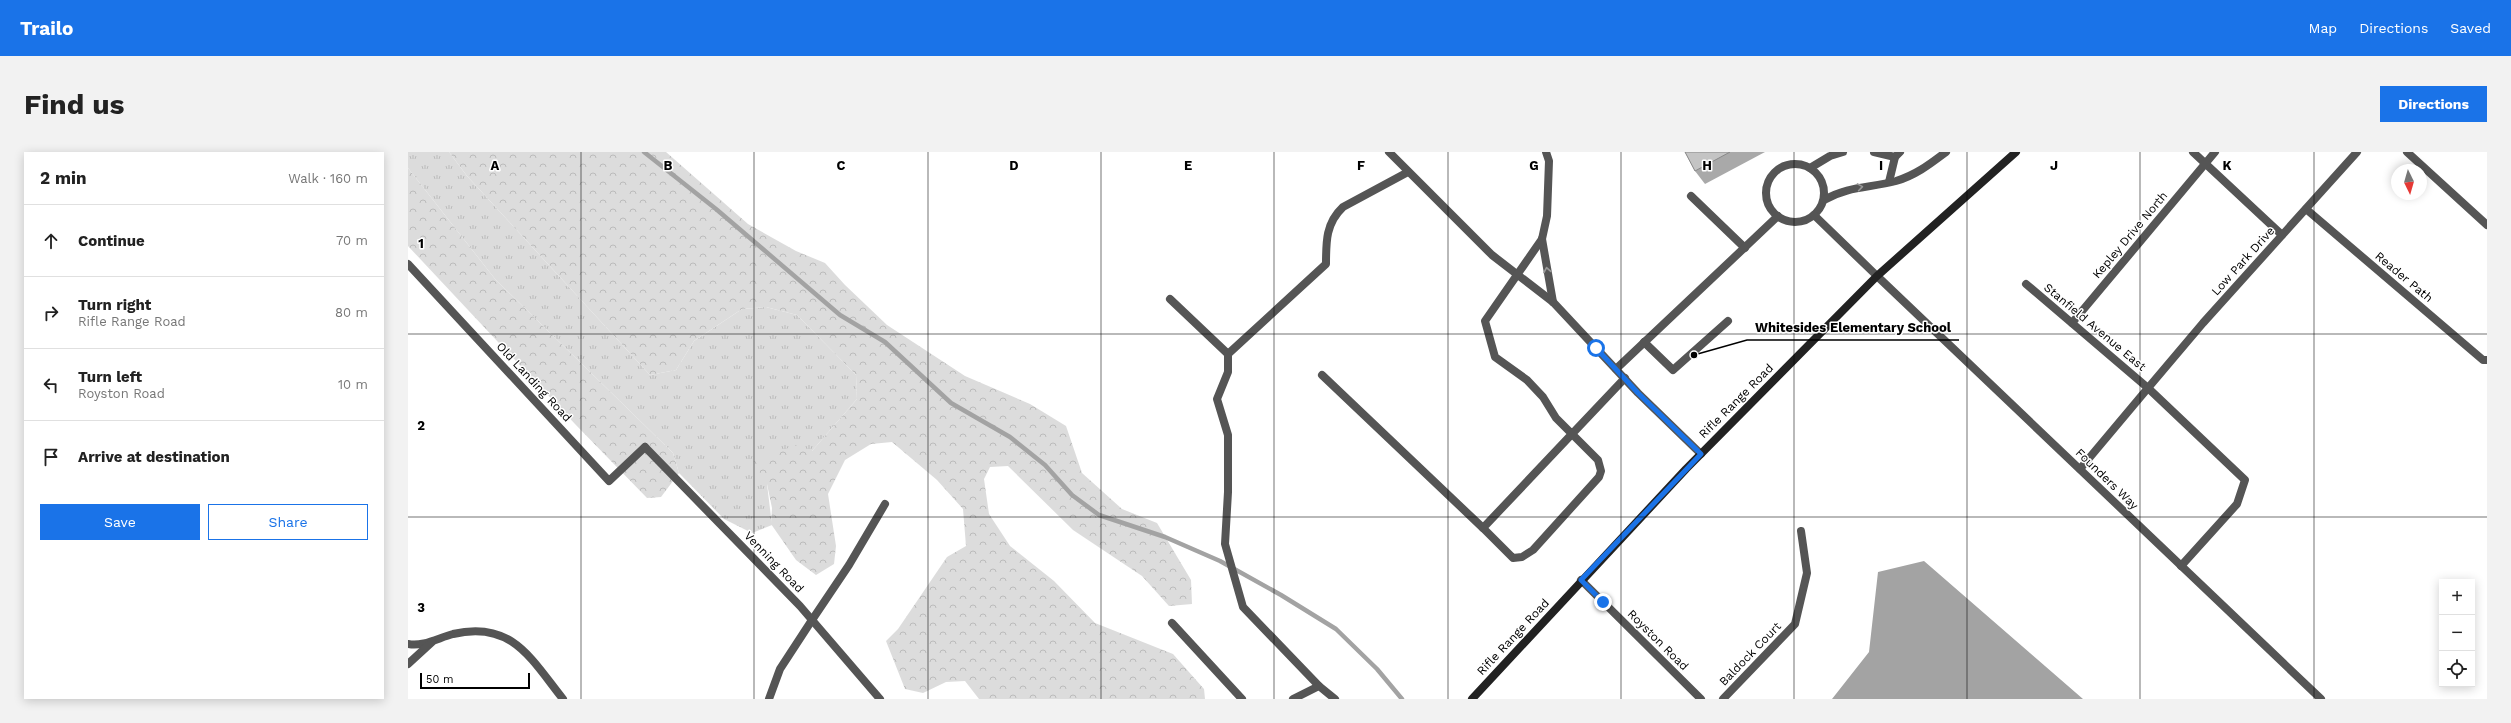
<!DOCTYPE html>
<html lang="en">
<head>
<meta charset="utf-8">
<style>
	body { margin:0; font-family:"Work Sans",sans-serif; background:#f2f2f2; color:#222 }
	.controls { position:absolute; right:12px; bottom:12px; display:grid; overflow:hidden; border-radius:0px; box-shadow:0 2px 10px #0003 }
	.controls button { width:36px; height:36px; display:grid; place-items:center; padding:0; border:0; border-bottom:1px solid #e0e0e0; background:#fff; color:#222; font:20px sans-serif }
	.compass { position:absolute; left:1983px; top:12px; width:36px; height:36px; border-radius:50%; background:#fff; box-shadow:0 2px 10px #0003; rotate:175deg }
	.scale { position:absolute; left:12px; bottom:10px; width:110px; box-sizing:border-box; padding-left:4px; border:2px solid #000; border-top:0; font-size:11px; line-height:14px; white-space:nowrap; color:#000; -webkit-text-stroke:3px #fff; paint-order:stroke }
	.stop { position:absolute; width:12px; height:12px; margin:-9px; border:3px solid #1a73e8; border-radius:50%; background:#fff }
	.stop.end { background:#1a73e8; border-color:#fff; box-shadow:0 1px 4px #0008 }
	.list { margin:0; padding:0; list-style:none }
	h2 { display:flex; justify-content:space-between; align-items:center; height:52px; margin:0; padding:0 16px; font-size:17px }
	h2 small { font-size:13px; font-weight:400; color:#767676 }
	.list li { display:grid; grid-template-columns:26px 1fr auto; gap:12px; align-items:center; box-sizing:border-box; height:72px; padding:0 16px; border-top:1px solid #e0e0e0 }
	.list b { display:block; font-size:15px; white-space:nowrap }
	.list p { margin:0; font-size:13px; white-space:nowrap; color:#767676 }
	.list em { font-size:13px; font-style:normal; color:#767676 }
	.actions { display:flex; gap:8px; padding:12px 16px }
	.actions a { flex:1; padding:9px 0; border:1px solid #1a73e8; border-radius:0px; text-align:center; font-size:14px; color:#1a73e8 }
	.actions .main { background:#1a73e8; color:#fff }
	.icon { flex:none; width:22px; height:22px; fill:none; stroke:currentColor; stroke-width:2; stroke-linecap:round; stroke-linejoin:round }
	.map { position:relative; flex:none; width:2079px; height:547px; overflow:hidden; border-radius:0px }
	header { display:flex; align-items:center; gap:24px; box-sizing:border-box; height:56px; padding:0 20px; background:#1a73e8; color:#fff }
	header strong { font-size:19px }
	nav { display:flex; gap:22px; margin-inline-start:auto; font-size:14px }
	.intro { display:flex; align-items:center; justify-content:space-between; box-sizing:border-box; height:96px; padding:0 24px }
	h1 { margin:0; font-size:28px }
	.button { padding:10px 18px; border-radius:0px; background:#1a73e8; color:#fff; font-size:14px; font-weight:700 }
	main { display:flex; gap:24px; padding:0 24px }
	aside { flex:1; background:#fff; border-radius:0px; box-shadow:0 2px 10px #0003 }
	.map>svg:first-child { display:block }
</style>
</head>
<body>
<header>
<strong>Trailo</strong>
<nav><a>Map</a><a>Directions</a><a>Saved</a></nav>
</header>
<div class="intro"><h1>Find us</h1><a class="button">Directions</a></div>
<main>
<aside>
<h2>2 min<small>Walk · 160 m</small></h2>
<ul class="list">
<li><svg class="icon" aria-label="ahead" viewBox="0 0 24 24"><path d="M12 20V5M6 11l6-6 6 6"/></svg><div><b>Continue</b></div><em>70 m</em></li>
<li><svg class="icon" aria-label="right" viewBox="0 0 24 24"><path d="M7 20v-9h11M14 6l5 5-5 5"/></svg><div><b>Turn right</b><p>Rifle Range Road</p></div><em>80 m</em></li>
<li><svg class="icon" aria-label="left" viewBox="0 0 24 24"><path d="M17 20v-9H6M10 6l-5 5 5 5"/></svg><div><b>Turn left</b><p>Royston Road</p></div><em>10 m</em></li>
<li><svg class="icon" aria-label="arrive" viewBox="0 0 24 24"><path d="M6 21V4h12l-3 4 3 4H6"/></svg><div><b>Arrive at destination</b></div></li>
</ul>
<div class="actions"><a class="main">Save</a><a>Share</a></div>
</aside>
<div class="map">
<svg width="2079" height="547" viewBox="0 0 2079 547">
	<defs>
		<pattern id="grass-tufts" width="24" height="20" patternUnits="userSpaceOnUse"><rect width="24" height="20" fill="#dcdcdc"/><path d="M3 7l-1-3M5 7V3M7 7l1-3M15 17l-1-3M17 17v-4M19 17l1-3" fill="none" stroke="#bbb"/></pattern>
		<pattern id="forest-crowns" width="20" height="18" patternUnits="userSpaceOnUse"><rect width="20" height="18" fill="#dcdcdc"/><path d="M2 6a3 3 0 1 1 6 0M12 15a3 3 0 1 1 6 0" fill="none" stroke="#bbb"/></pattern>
	</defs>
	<rect width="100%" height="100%" fill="#fff"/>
	<!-- grass -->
	<path fill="url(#grass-tufts)" d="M0 0H41L59 24 242 223 268 218 286 189 334 157 358 155 389 163 448 223 449 247 404 299 359 332 364 373 344 381 316 367 271 321 265 301 87 127 0 16Z"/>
	<!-- forest -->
	<g fill="url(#forest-crowns)">
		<path d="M41 0H258L340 72 388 99 417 111 437 133 479 173 557 224 622 252 658 274 674 321 714 357 749 371 783 428 784 452 761 454 734 424 665 378 600 314 582 315 576 327 581 362 602 394 646 429 687 471 765 502 796 537 797 547H571L557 529 538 530 515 541 497 537 478 489 490 477 539 405 558 394 555 357 529 328 484 290 463 292 437 308 420 342 428 394 426 412 408 423 388 408 363 372 364 356 359 332 345 310 388 293 404 299 449 247 448 223 389 163 358 155 334 157 286 189 268 218 242 223 59 24Z"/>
		<path d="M0 16 87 127 265 301 271 321 253 345 239 346 167 272 0 94Z"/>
	</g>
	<!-- water -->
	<path fill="#a3a3a3" d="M1516 409 1675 547H1424L1461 500 1470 420Z"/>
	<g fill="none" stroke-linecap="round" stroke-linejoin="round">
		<!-- stream -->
		<path stroke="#a3a3a3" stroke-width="4.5" d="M236 0 308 57 432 163 477 190 543 251 602 285 637 313 664 343 691 363 757 385 812 409 873 443 928 477 969 517 994 547"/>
		<!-- service -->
		<g stroke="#555" stroke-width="8">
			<path d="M981 0 1084 103 1145 150 1230 241 1293 302"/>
			<path d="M1138 0 1141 9 1139 64 1134 87 1077 169 1087 205 1119 228 1135 245 1148 266 1190 308 1193 319 1191 325 1125 398 1114 405 1105 406 1075 376 1217 226"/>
			<path d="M1466 0 1487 5"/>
			<circle cx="1387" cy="41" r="29"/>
			<path d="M1402 16 1422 4 1435 0"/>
			<path d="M1481 30 1487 5 1492 0"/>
			<path d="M1283 44 1337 96"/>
			<path d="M1416 48C1440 34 1462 36 1488 29 1508 23 1522 12 1538 0"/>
			<path d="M1406 63 1469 124"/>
			<path d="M1134 87 1145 150"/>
			<path d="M0 112 201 329 237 295"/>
			<path d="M762 147 820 202V220L809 247 820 283V340L817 392 835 455 911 534"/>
			<path d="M1236 190 1265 218 1320 169"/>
			<path d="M820 202 918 112C918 89 918 71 935 55L1000 20"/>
			<path d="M1208 217 1370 64"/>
			<path d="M914 223 1075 376"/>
			<path d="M1672 317 1740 236"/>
			<path d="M404 468 441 413 477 352"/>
			<path d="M764 471 834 547"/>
			<path d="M885 547 911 534 927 547"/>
		</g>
		<!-- minor -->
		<g stroke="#555" stroke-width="8">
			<path d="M1785 0 1874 83"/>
			<path d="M1999 0 2079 73"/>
			<path d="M1898 57 2075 208H2079"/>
			<path d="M1469 124 1913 547"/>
			<path d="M1618 132 1740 236 1837 328 1829 352 1773 414"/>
			<path d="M1664 171 1807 0"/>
			<path d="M1740 236 1795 171 1949 0"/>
			<path d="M237 295 392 454 472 547"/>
			<path d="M1173 428 1293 547"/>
			<path d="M0 492C15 495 30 486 45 482 104 468 123 507 155 547"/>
			<path d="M0 512 24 490"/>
			<path d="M361 547 372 517 404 468"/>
			<path d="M1315 547 1387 472 1399 421 1393 379"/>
		</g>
		<!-- secondary -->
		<path stroke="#222" stroke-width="8" d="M1064 547 1278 317 1469 124 1608 0"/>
	</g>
	<!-- wall -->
	<path fill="#a9a9a9" d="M1277 0H1357L1297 32 1287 19Z"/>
	<!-- building -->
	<path fill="#c4c4c4" stroke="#898989" d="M1277 0H1322L1287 19Z"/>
	<!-- one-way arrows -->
	<defs><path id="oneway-chevron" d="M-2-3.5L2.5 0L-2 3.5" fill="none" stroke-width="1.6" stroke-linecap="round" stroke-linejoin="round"/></defs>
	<g stroke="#999">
		<use href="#oneway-chevron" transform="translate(1452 35) rotate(-9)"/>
		<use href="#oneway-chevron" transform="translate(1139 118) rotate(-100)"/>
	</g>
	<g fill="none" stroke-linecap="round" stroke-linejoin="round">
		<!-- route -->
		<path stroke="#1a73e8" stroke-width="5" d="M1188 196 1230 241 1293 302 1173 428 1195 450"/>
	</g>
	<!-- grid -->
	<path fill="none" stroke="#000" stroke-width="1" stroke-opacity="0.55" d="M173 0V547M346 0V547M520 0V547M693 0V547M866 0V547M1040 0V547M1213 0V547M1386 0V547M1559 0V547M1732 0V547M1906 0V547M0 182H2079M0 365H2079"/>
	<g text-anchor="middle" stroke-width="3" stroke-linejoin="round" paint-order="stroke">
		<!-- street labels -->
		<g font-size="12" fill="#000" stroke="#fff">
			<text transform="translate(1722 83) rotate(-50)" y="4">Kepley Drive North</text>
			<text transform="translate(1835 109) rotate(-48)" y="4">Low Park Drive</text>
			<text transform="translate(1996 125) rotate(40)" y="4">Reader Path</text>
			<text transform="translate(1687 175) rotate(40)" y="4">Stanfield Avenue East</text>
			<text transform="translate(126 230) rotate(47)" y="4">Old Landing Road</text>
			<text transform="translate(1328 249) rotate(-45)" y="4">Rifle Range Road</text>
			<text transform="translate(1699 327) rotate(44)" y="4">Founders Way</text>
			<text transform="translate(366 410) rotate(46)" y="4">Venning Road</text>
			<text transform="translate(1105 485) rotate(-47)" y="4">Rifle Range Road</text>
			<text transform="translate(1250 488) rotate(45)" y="4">Royston Road</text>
			<text transform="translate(1342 502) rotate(-46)" y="4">Baldock Court</text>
		</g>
	</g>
	<g font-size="13" text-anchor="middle" font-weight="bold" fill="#000" stroke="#fff" stroke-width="3" stroke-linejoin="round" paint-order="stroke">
		<text x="87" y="18">A</text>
		<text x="260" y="18">B</text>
		<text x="433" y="18">C</text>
		<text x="606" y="18">D</text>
		<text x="780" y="18">E</text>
		<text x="953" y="18">F</text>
		<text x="1126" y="18">G</text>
		<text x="1299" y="18">H</text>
		<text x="1473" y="18">I</text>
		<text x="1646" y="18">J</text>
		<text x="1819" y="18">K</text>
		<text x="13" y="96">1</text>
		<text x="13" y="278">2</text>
		<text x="13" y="460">3</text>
	</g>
	<!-- callouts -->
	<path fill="none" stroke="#000" stroke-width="1.5" d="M1286 203L1339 188H1551"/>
	<circle fill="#000" stroke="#fff" stroke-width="1.5" cx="1286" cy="203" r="4"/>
	<g font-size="13" text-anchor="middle" font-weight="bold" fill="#000" stroke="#fff" stroke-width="3" stroke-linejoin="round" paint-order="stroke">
		<text x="1445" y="180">Whitesides Elementary School</text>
	</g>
</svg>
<div class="controls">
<button>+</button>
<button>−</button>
<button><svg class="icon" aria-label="locate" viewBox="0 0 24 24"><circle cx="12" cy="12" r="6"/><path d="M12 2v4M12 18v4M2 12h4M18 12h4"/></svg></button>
</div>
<svg class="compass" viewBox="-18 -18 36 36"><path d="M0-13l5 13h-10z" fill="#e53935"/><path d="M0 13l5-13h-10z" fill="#767676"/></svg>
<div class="scale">50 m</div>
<div class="stop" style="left:1188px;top:196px"></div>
<div class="stop end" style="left:1195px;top:450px"></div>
</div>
</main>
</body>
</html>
